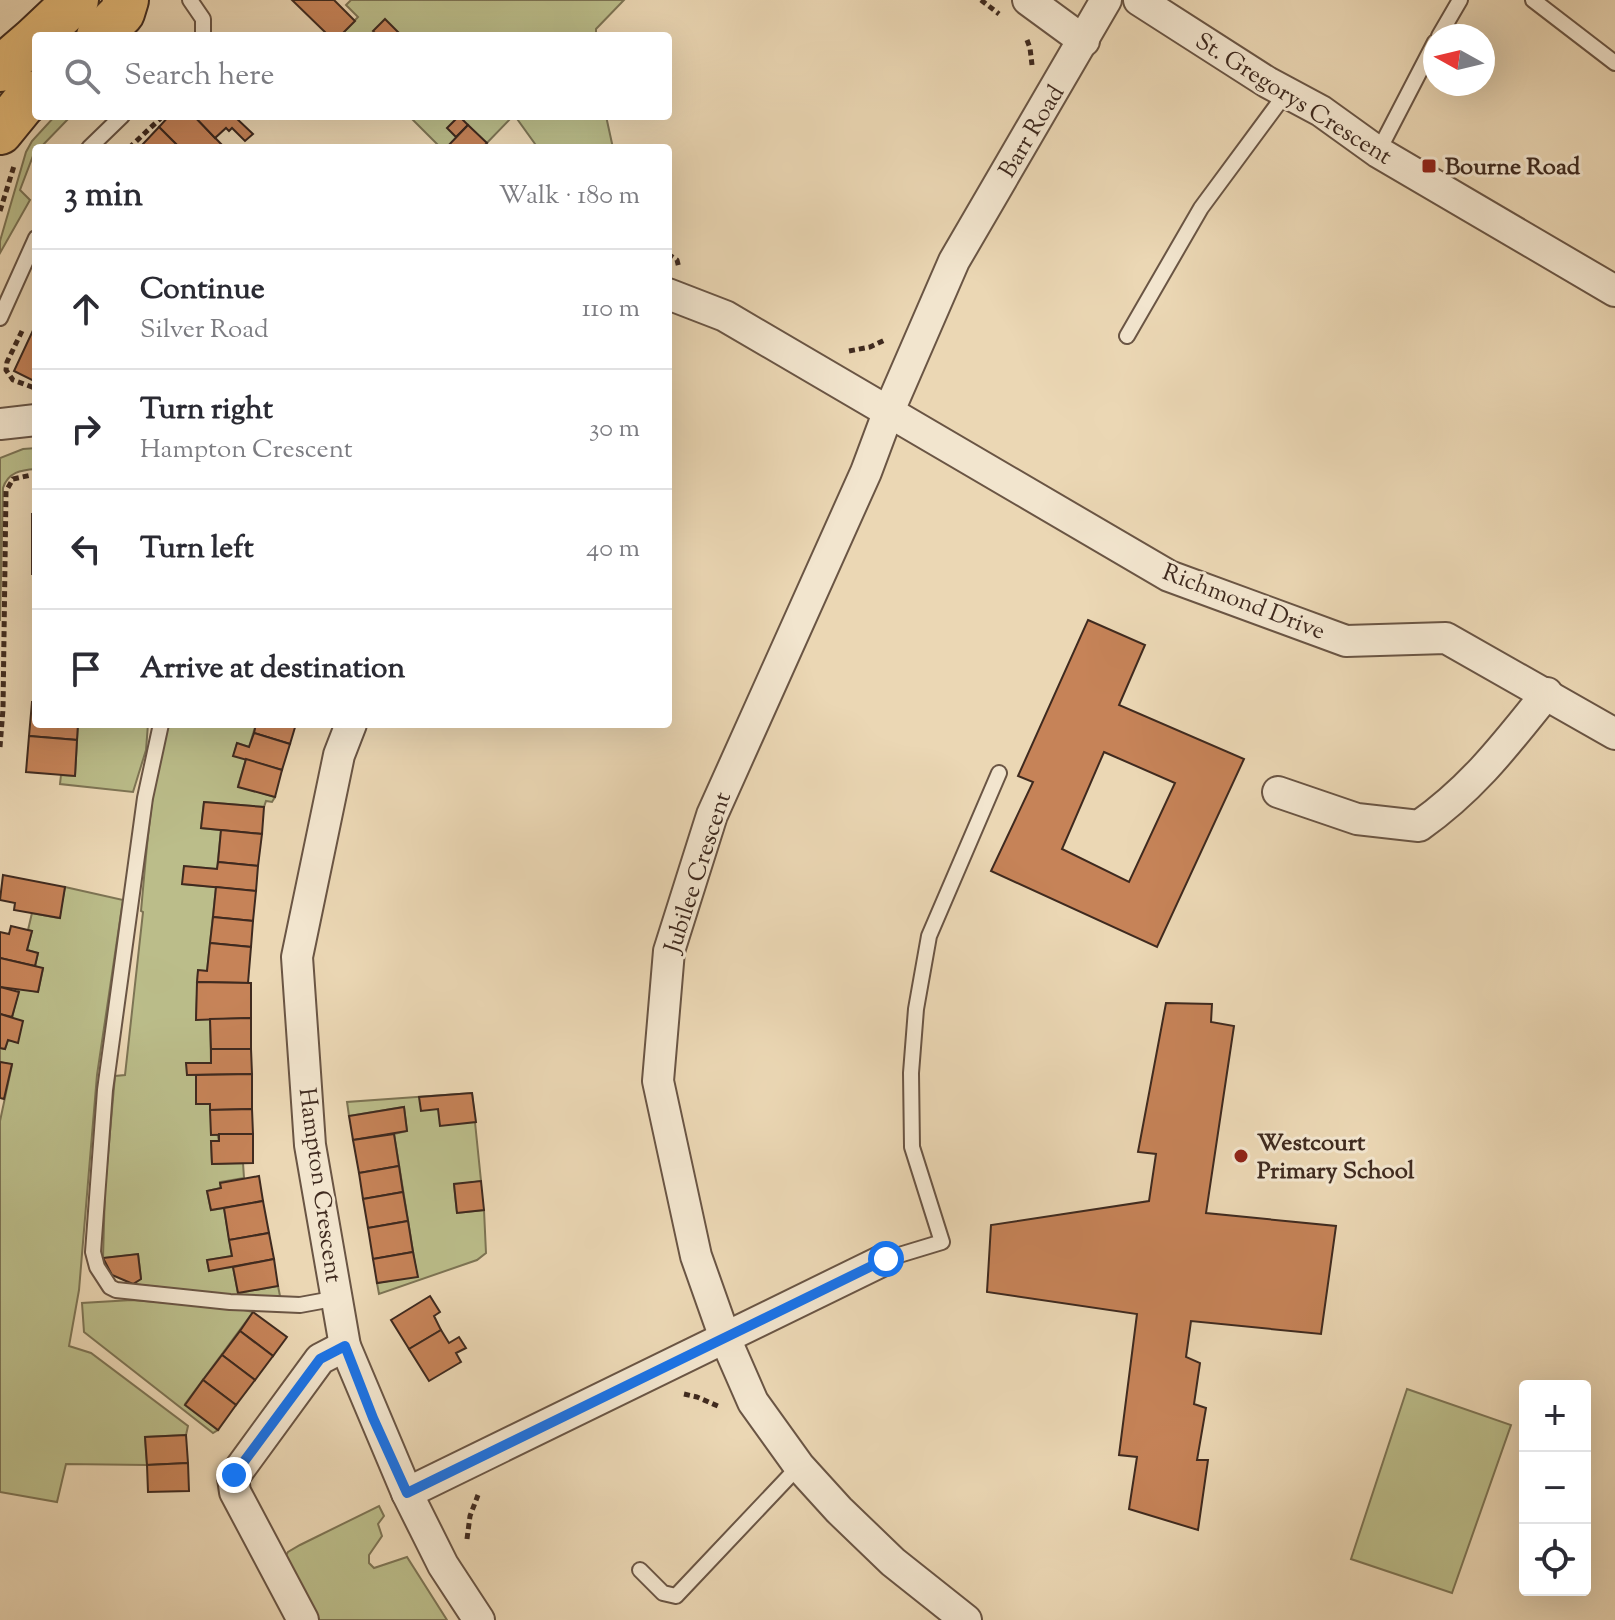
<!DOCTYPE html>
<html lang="en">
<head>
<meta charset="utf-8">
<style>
	body { margin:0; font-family:"Sorts Mill Goudy",serif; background:#f2f2f3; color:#2b2b33 }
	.controls { position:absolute; right:24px; bottom:24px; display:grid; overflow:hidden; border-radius:8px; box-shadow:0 8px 32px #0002 }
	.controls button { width:72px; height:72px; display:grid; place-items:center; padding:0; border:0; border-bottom:2px solid #e1e1e2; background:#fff; color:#2b2b33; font:40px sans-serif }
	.compass { position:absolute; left:1423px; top:24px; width:72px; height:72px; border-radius:50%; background:#fff; box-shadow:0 8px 32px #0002; rotate:278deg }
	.stop { position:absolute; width:24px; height:24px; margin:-18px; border:6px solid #1a73e8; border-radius:50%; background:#fff }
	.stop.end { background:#1a73e8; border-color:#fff; box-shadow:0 2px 8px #0008 }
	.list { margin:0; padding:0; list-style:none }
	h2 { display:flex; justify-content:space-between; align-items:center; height:104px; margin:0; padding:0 32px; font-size:34px }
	h2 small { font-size:26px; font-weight:400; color:#7c7c81 }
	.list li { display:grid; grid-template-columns:52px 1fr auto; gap:24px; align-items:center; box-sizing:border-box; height:120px; padding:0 32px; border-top:2px solid #e1e1e2 }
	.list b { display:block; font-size:30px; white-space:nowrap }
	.list p { margin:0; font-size:26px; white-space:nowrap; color:#7c7c81 }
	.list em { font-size:26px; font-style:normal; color:#7c7c81 }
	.icon { flex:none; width:44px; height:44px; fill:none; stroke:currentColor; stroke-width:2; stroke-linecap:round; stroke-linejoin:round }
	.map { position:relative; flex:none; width:1615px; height:1620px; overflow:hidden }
	.search { position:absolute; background:#fff; box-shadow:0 8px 32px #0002; left:32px; top:32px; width:640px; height:88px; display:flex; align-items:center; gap:20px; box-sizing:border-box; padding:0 28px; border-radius:8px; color:#7c7c81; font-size:30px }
	.panel { position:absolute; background:#fff; box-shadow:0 8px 32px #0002; left:32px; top:144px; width:640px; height:584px; border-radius:8px }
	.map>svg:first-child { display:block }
</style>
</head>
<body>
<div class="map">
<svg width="1615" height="1620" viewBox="0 0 1615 1620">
	<rect width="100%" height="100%" fill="#ebd7b4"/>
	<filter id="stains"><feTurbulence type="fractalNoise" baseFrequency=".0025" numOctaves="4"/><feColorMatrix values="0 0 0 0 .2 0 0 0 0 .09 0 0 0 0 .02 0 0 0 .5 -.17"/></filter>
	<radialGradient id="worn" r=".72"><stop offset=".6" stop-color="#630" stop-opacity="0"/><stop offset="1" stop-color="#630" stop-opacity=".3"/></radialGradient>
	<!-- green -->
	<g fill="#bbbd8a" stroke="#7d7454" stroke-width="2">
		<path d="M351 0H624L596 29V36H340L358 17 346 5Z"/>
		<path d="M55 116H71L40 148H36L20 190 30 200 0 253V241L26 152 32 141Z"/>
		<path d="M409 116H513L482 148H441Z"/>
		<path d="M515 116H606L613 148H538Z"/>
		<path d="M36 448V469C21 470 8 472 3 488L0 621V458L23 449Z"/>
		<path d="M78 724H148L146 750 133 792 60 784 61 775 75 776Z"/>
		<path d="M169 724H256L249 747 237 743 234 755 246 759 238 786 275 797 272 802 266 801 264 807 204 802 201 828 221 830 217 869 184 866 183 884 216 887 207 971 198 970 196 1019H210L211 1063H187V1075H196L197 1104H210L219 1141H211L212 1164 243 1163 244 1178 220 1182 221 1188 207 1191 211 1210 224 1208 232 1256 207 1260 209 1270 233 1267 238 1293 278 1286 280 1296 243 1297 133 1284 141 1278 138 1254 103 1258 105 1188 115 1076 125 1075 143 912 141 911C147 848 150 785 169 724Z"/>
		<path d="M65 887 123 900 97 1075 79 1290 69 1346 91 1353 188 1426 186 1435 145 1437 147 1465 66 1464 57 1502 0 1492V1121L12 1065 0 1062V1048L5 1049 8 1040 17 1042 12 1018 19 988 38 992 43 969 35 966 38 953 27 950 32 931 28 930 32 913 59 918Z"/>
		<path d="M472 1093 481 1181 454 1185 457 1213 484 1210 486 1253 477 1260 379 1294 377 1283 417 1276 394 1134 407 1131 404 1107 349 1116 347 1102Z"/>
		<path d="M132 1300 235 1308 253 1312 185 1404 218 1430 213 1433 84 1332 82 1303Z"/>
		<path d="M1407 1389 1511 1425 1452 1593 1351 1559Z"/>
		<path d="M379 1506 384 1516 378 1524 382 1536 369 1555V1563L374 1568 407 1557 447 1620H316L285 1557 288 1552 300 1545Z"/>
	</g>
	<!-- building -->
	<g fill="#c68358" stroke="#3f2a1f" stroke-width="2" fill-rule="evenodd">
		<path d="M292 0H334L355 21 340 36H329Z"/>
		<path d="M385 19 402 36H378L373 31Z"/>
		<path d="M169 116H194L225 148H180L159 127Z"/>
		<path d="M194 116H234L253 134 245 141 232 128 229 131 226 128 215 138Z"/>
		<path d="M459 116 468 125 456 137 447 128Z"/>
		<path d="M468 125 487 143 482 148H446Z"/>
		<path d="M159 127 180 148H145L142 145Z"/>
		<path d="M35 326H36V382L14 371Z"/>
		<rect x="32" y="514" width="4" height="60"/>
		<path d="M1088 620 1145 645 1119 705 1244 759 1157 947 991 871 1033 782 1018 776ZM1104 752 1175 783 1129 882 1062 849Z"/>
		<path d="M32 702H36V724H78L77 740 29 736Z"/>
		<path d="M256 724H296L290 744 254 733Z"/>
		<path d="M254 733 290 744 282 770 233 756 237 743 249 747Z"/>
		<path d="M29 736 77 740 75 776 26 772Z"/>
		<path d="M246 759 282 770 275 797 238 787Z"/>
		<path d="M204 802 264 807 262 834 201 828Z"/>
		<path d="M221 830 262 834 258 866 218 862Z"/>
		<path d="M218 862 258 866 256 891 182 884 184 866 217 869Z"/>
		<path d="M3 875 65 887 60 918 14 910 15 903 0 900Z"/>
		<path d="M216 887 256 891 253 921 213 917Z"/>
		<path d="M213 917 253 921 251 947 210 943Z"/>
		<path d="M11 926 32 931 27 950 38 953 35 966 0 958V932L9 934Z"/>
		<path d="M210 943 251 947 248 983 197 982 198 970 207 971Z"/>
		<path d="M0 958 43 968 38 992 0 987Z"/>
		<path d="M197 982 251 983V1018L196 1020Z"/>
		<path d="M0 987 19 992 12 1017 0 1014Z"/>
		<path d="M1166 1003 1212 1004 1211 1022 1234 1026 1206 1213 1336 1226 1321 1334 1191 1321 1186 1357 1200 1363 1194 1404 1206 1408 1197 1460H1208L1198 1530 1129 1509 1137 1457 1119 1455 1137 1314 987 1292 991 1225 1149 1201 1156 1154 1138 1152Z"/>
		<path d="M0 1014 23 1021 18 1043 8 1040 5 1049 0 1048Z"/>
		<path d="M251 1018V1049H211L210 1019Z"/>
		<path d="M211 1049H251L252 1074 187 1075 186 1063H211Z"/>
		<path d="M0 1062 12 1064 4 1099 0 1098Z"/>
		<path d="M252 1074V1109L210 1110V1104H196V1075Z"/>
		<path d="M472 1093 476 1122 440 1126 438 1109 421 1111 419 1097Z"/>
		<path d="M404 1107 407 1131 353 1140 349 1116Z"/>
		<path d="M252 1109 253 1134 211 1135 210 1110Z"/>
		<path d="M219 1134H253V1163L212 1164 211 1141H219Z"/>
		<path d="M394 1134 399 1166 359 1173 353 1140Z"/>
		<path d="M399 1166 403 1192 363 1199 359 1173Z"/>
		<path d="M259 1176 263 1201 211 1210 207 1191 221 1188 220 1183Z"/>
		<path d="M481 1181 484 1210 457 1213 454 1184Z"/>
		<path d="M403 1192 408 1221 368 1228 363 1199Z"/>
		<path d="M263 1201 269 1233 229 1240 224 1208Z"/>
		<path d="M408 1221 413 1252 373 1259 368 1228Z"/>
		<path d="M269 1233 274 1259 209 1271 207 1260 232 1256 229 1240Z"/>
		<path d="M413 1252 418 1277 377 1283 373 1259Z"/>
		<path d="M138 1254 141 1279 133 1284 112 1275 103 1258Z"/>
		<path d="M274 1259 278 1286 238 1293 233 1267Z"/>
		<path d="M430 1296 440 1312 434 1316 441 1330 409 1349 391 1320Z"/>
		<path d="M253 1312 287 1337 273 1356 240 1331Z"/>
		<path d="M441 1330 449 1343 459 1337 466 1348 456 1353 461 1362 429 1381 409 1349Z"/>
		<path d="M240 1331 273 1356 255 1380 222 1355Z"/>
		<path d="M222 1355 255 1380 236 1405 203 1380Z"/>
		<path d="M203 1380 236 1405 218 1430 185 1405Z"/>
		<path d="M186 1435 188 1463 147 1465 145 1437Z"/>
		<path d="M188 1463 189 1491 148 1492 147 1465Z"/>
	</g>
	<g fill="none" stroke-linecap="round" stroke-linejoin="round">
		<defs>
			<g id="service">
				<path d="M190 0 203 19V36"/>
				<path d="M1533 0 1615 63"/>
				<path d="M1439 36 1460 0"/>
				<path d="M89 148 122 116"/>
				<path d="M1378 152 1435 42"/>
				<path d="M0 318 36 238"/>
				<path d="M1127 336 1201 208 1286 93"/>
				<path d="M161 724 145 798 105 1090 93 1252 97 1267 110 1287 116 1290 230 1302 300 1305 338 1298"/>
				<path d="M886 1259 942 1242 912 1147 911 1073 916 1009 929 936 999 773"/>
				<path d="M640 1570 663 1593 676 1596 799 1466"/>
			</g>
			<g id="minor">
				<path d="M1028 0 1084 41"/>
				<path d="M1139 0 1267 82 1321 111 1378 152 1615 291"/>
				<path d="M668 294 725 316 1169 576 1346 641 1446 638 1615 734"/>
				<path d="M0 424 36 420"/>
				<path d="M351 724 339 755 297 957 310 1145 345 1346 407 1493 443 1565 479 1620"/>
				<path d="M1278 792 1357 819 1419 826C1473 788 1506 744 1547 693"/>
				<path d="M407 1493 886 1259"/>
				<path d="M303 1620 235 1492 233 1478 320 1359 345 1346"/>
				<path d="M966 1620 893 1562 839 1510 799 1466 753 1402 725 1338 696 1256 658 1081 669 951 712 815 866 472 888 413 954 261 1106 0"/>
			</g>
			<g id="primary">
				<path d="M38 36 76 0"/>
				<path d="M99 36 122 13 126 0"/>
				<path d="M0 69 36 38"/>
				<path d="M0 132 22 105 36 93"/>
			</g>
		</defs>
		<!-- service casing -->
		<use href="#service" stroke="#6a5544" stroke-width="18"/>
		<!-- minor casing -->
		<use href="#minor" stroke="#6a5544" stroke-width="34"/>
		<!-- primary casing -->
		<use href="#primary" stroke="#3f2a1f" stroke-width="48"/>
		<!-- path -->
		<g stroke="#3f2a1f" stroke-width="5" stroke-dasharray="6 4" stroke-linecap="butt">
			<path d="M981 0 999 14"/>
			<path d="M1027 40 1030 48 1032 65"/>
			<path d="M129 148 163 116"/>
			<path d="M0 211 14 166"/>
			<path d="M668 254 677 260 679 268"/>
			<path d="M22 331 7 362 6 370 13 380 35 388"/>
			<path d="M849 351 870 347 885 340"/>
			<path d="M0 747 3 709 6 491 13 479 36 474"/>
			<path d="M684 1394 697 1397 720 1407"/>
			<path d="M467 1539 470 1516 478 1495"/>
		</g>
		<!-- service -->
		<use href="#service" stroke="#f2e5ce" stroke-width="14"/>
		<!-- minor -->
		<use href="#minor" stroke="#f2e5ce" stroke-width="30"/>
		<!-- primary -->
		<use href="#primary" stroke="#e6bc7a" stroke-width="44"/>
	</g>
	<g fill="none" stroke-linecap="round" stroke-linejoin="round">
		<!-- route -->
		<path stroke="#1a73e8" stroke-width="10" d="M234 1475 320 1359 345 1346 373 1418 407 1493 886 1259"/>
	</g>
	<!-- markers -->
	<g fill="#8f2418" stroke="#f2e5ce" stroke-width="3">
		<rect x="1421" y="158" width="16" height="16" rx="4"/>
		<circle cx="1241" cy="1156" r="8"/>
	</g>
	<g text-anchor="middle" stroke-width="6" stroke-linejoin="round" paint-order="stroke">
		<!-- street labels -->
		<g font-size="24" fill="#3f2a1f" stroke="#f2e5ce">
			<text transform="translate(1294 98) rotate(32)" y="8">St. Gregorys Crescent</text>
			<text transform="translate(1031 131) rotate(-59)" y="8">Barr Road</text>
			<text transform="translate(1244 601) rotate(21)" y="8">Richmond Drive</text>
			<text transform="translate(697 872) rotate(-72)" y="8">Jubilee Crescent</text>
			<text transform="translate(321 1185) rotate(82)" y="8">Hampton Crescent</text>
		</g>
		<!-- poi labels -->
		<g font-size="24" font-weight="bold" fill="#3f2a1f" stroke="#f2e5ce" text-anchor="start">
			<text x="1445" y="174">Bourne Road</text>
			<text x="1257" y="1150">Westcourt<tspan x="1257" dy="28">Primary School</tspan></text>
		</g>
	</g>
	<rect width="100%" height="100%" filter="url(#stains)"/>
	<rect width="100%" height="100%" fill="url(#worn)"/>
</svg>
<div class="controls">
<button>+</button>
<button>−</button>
<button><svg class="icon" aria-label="locate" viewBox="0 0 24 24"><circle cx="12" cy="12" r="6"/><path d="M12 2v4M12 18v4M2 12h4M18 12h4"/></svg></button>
</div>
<svg class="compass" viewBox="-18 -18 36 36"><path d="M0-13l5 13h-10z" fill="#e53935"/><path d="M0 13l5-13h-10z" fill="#7c7c81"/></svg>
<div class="stop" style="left:886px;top:1259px"></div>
<div class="stop end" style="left:234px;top:1475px"></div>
<div class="search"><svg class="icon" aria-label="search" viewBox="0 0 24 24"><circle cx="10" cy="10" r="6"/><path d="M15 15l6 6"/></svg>Search here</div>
<section class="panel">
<h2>3 min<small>Walk · 180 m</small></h2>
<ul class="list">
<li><svg class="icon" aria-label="ahead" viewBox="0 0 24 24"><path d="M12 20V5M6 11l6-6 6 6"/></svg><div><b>Continue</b><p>Silver Road</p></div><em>110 m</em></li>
<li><svg class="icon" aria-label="right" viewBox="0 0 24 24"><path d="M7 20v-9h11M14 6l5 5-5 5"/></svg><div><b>Turn right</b><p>Hampton Crescent</p></div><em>30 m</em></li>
<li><svg class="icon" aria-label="left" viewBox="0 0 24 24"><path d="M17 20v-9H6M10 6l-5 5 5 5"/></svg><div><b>Turn left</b></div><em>40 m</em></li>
<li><svg class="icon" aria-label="arrive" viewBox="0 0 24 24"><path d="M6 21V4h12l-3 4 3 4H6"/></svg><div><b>Arrive at destination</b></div></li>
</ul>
</section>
</div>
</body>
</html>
